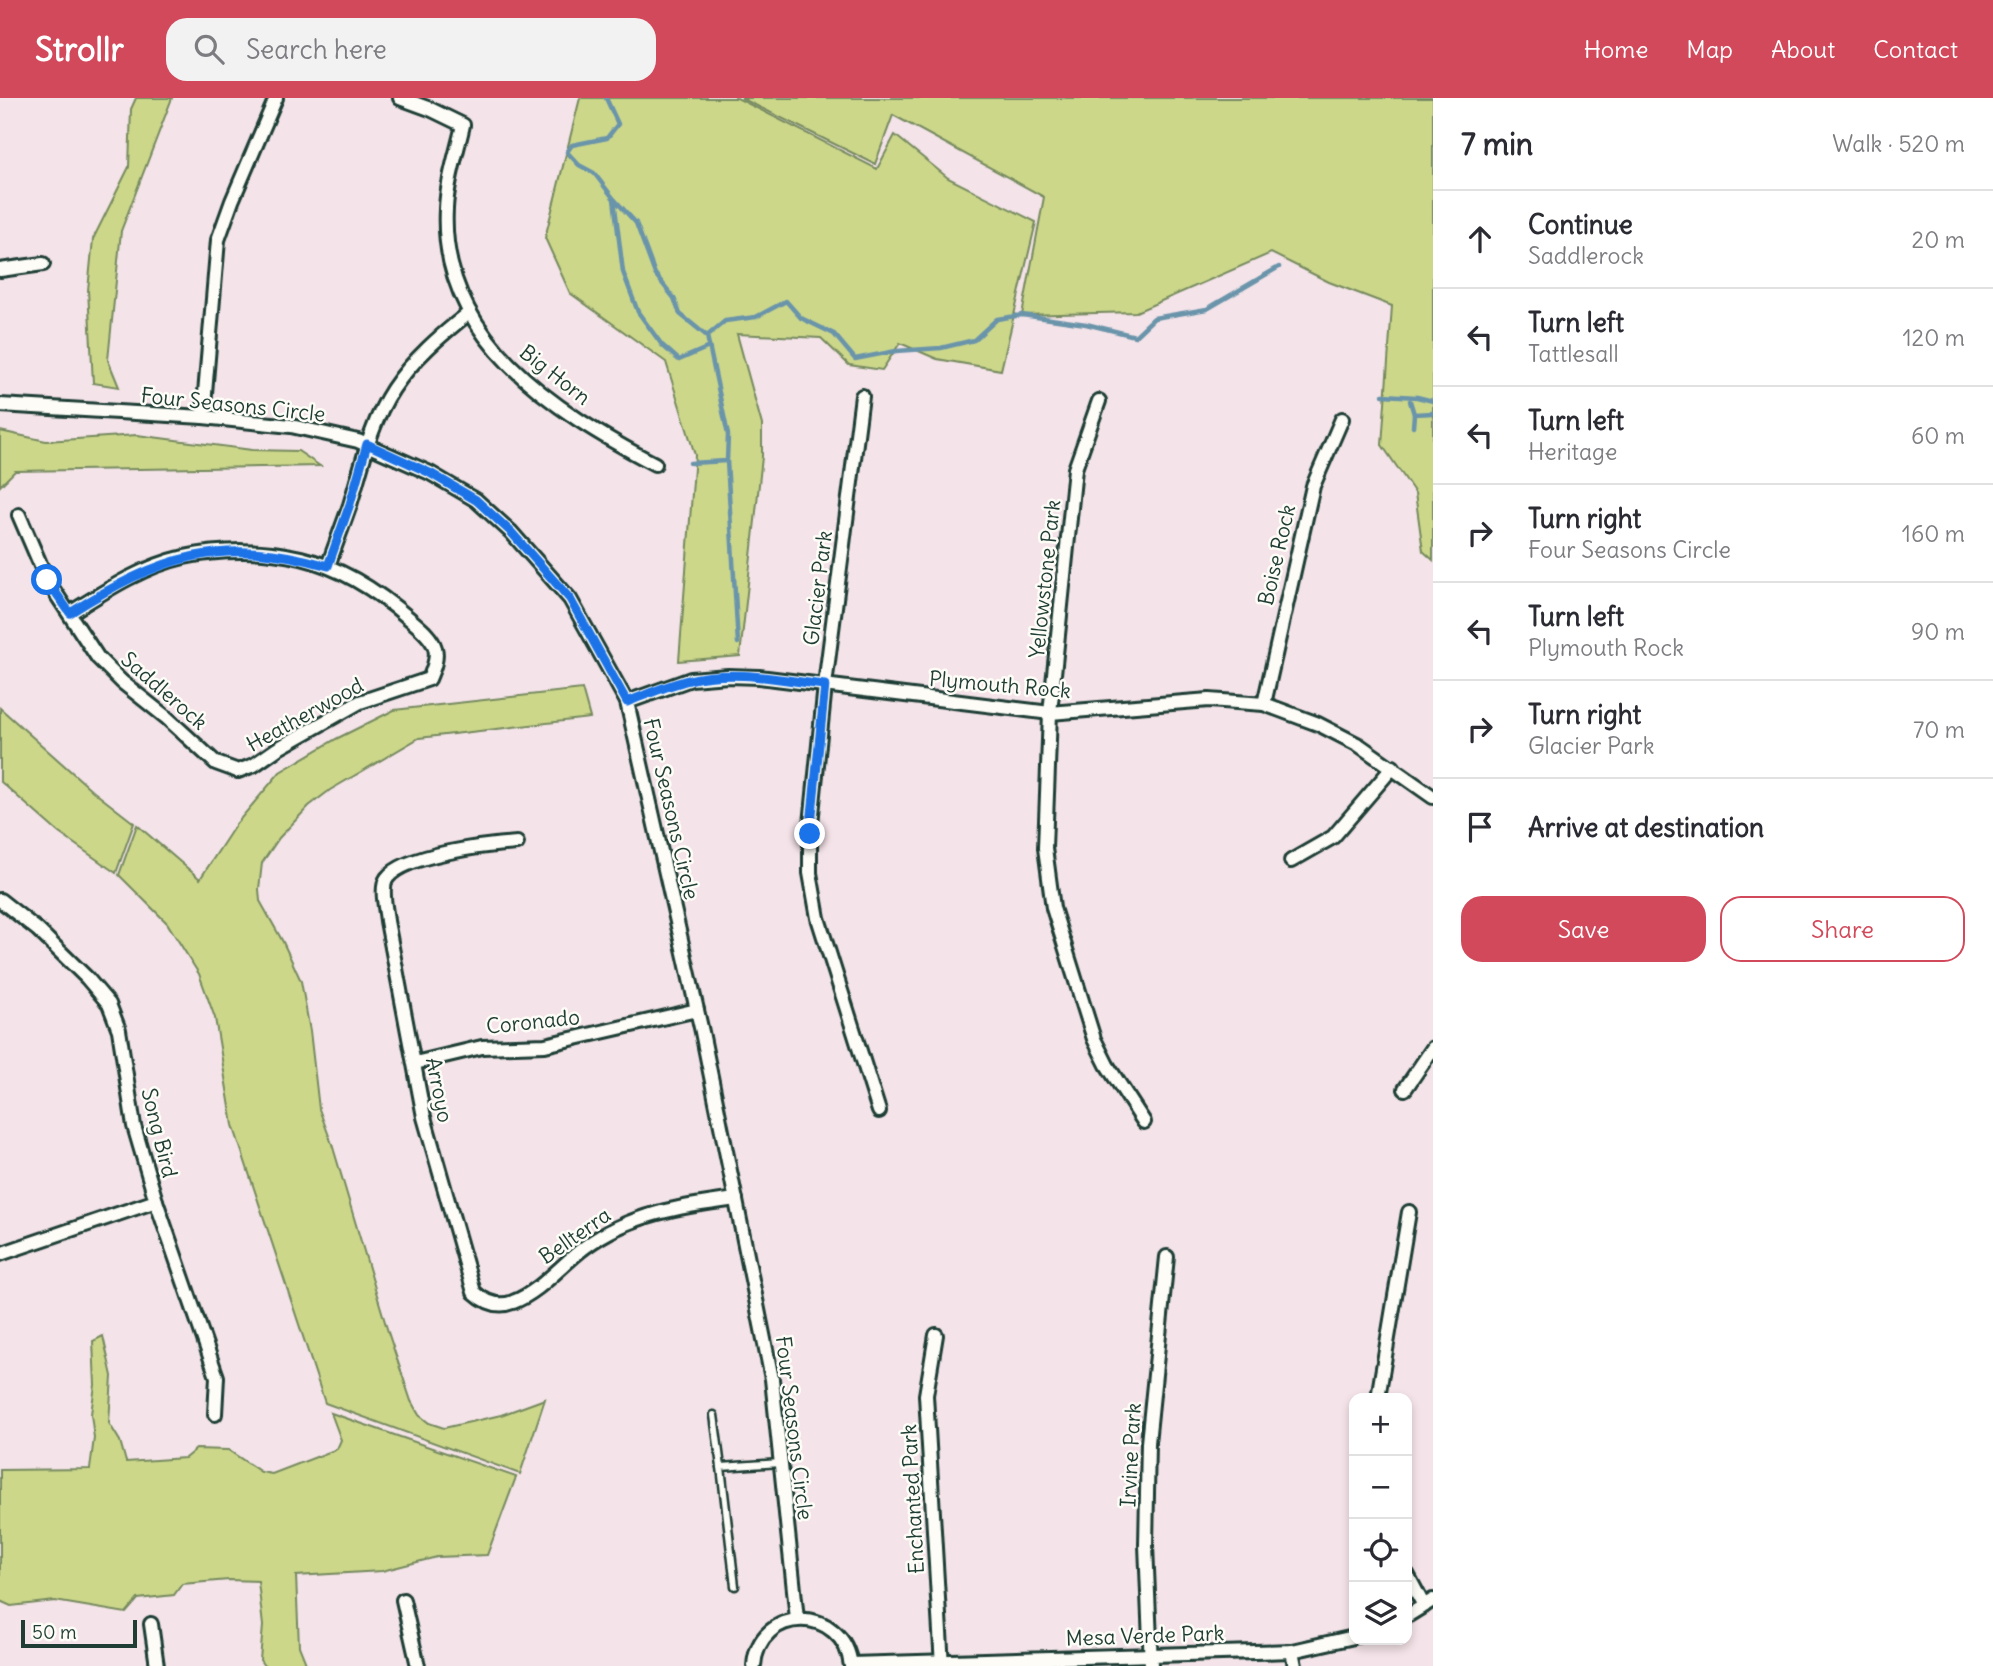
<!DOCTYPE html>
<html lang="en">
<head>
<meta charset="utf-8">
<style>
	body { margin:0; font-family:Delius,sans-serif; background:#f2f2f3; color:#2b2b33 }
	.controls { position:absolute; right:21px; bottom:21px; display:grid; overflow:hidden; border-radius:14px; box-shadow:0 4px 10px #0003 }
	.controls button { width:63px; height:63px; display:grid; place-items:center; padding:0; border:0; border-bottom:2px solid #e1e1e2; background:#fff; color:#2b2b33; font:35px sans-serif }
	.scale { position:absolute; left:21px; bottom:18px; width:116px; box-sizing:border-box; padding-left:7px; border:4px solid #1f3d34; border-top:0; font-size:19px; line-height:24px; white-space:nowrap; color:#1f3d34; -webkit-text-stroke:5px #fdfcf7; paint-order:stroke }
	.stop { position:absolute; width:21px; height:21px; margin:-16px; border:5px solid #1a73e8; border-radius:50%; background:#fff }
	.stop.end { background:#1a73e8; border-color:#fff; box-shadow:0 2px 7px #0008 }
	.list { margin:0; padding:0; list-style:none }
	h2 { display:flex; justify-content:space-between; align-items:center; height:91px; margin:0; padding:0 28px; font-size:30px }
	h2 small { font-size:23px; font-weight:400; color:#7c7c81 }
	.list li { display:grid; grid-template-columns:46px 1fr auto; gap:21px; align-items:center; box-sizing:border-box; height:98px; padding:0 28px; border-top:2px solid #e1e1e2 }
	.list b { display:block; font-size:26px; white-space:nowrap }
	.list p { margin:0; font-size:23px; white-space:nowrap; color:#7c7c81 }
	.list em { font-size:23px; font-style:normal; color:#7c7c81 }
	.actions { display:flex; gap:14px; padding:21px 28px }
	.actions a { flex:1; padding:16px 0; border:2px solid #d1495b; border-radius:21px; text-align:center; font-size:24px; color:#d1495b }
	.actions .main { background:#d1495b; color:#fff }
	.icon { flex:none; width:38px; height:38px; fill:none; stroke:currentColor; stroke-width:2; stroke-linecap:round; stroke-linejoin:round }
	.map { position:relative; flex:none; width:1433px; height:1568px; overflow:hidden }
	header { display:flex; align-items:center; gap:42px; box-sizing:border-box; height:98px; padding:0 35px; background:#d1495b; color:#fff }
	header strong { font-size:33px }
	nav { display:flex; gap:38px; margin-inline-start:auto; font-size:24px }
	.search { width:490px; height:63px; background:#f2f2f3; display:flex; align-items:center; gap:18px; box-sizing:border-box; padding:0 24px; border-radius:21px; color:#7c7c81; font-size:26px }
	main { display:flex }
	aside { flex:1; background:#fff }
	.map>svg:first-child { display:block }
</style>
</head>
<body>
<header>
<strong>Strollr</strong>
<div class="search"><svg class="icon" aria-label="search" viewBox="0 0 24 24"><circle cx="10" cy="10" r="6"/><path d="M15 15l6 6"/></svg>Search here</div>
<nav><a>Home</a><a>Map</a><a>About</a><a>Contact</a></nav>
</header>
<main>
<div class="map">
<svg width="1433" height="1568" viewBox="0 0 1433 1568">
	<rect width="100%" height="100%" fill="#f4e3e8"/>
	<filter id="ink" filterUnits="userSpaceOnUse"><feTurbulence type="fractalNoise" baseFrequency=".0143" numOctaves="2"/><feDisplacementMap in="SourceGraphic" scale="14" xChannelSelector="R" yChannelSelector="G"/><feConvolveMatrix kernelMatrix="1 2 1 2 8 2 1 2 1" color-interpolation-filters="sRGB"/></filter>
	<g filter="url(#ink)">
		<!-- green -->
		<g fill="#ccd78a" stroke="#768a5f" stroke-width="2">
			<path d="M136 0H172L121 133 108 262 119 289 93 285 88 192 93 141 129 69 131 11Z"/>
			<path d="M580 0H737L877 71 895 37 948 80 1036 124 1001 272 937 261 900 245 882 272 849 267 821 240 737 236 762 327V359L740 558 679 563 695 357 666 264 570 195 545 140Z"/>
			<path d="M741 0H1433V462L1423 453 1415 395 1382 347 1392 208 1329 184 1271 155 1136 214 1022 217 1044 99 893 17 875 66Z"/>
			<path d="M0 333 46 343 137 337 252 352 298 353 320 368 15 373 0 388Z"/>
			<path d="M582 591 590 620 419 640 330 692 309 708 279 740 262 765 259 791 260 803 283 844 301 883 310 933 319 1011 332 1046 388 1234 411 1303 419 1317 429 1325 444 1330 501 1317 545 1301 520 1376 325 1305 233 1027 215 920 199 876 167 825 119 777 137 727 200 781 236 726 280 674 336 641 394 612Z"/>
			<path d="M0 610 94 694 134 725 116 775 59 735 0 683Z"/>
			<path d="M103 1238 112 1278 109 1325 120 1343 126 1364 185 1360 196 1351 228 1352 261 1374 272 1376 337 1351 341 1342 331 1315 516 1379 487 1457 437 1459 382 1473 296 1478 299 1548 307 1568H264L260 1562 263 1528 258 1483 229 1482 182 1486 174 1497 138 1501 126 1515 55 1503 11 1508 0 1503V1372L90 1371 94 1340 91 1316 95 1287 93 1243Z"/>
		</g>
		<g fill="none" stroke-linecap="round" stroke-linejoin="round">
			<!-- stream -->
			<g stroke="#6a94aa" stroke-width="4.5">
				<path d="M606 0 618 26 607 40 572 47 567 54 579 67 594 75 614 101 623 174 638 214 662 247 679 262 709 249"/>
				<path d="M615 102 636 125 655 176 674 200 680 216 707 238"/>
				<path d="M1383 297 1417 299 1433 303"/>
				<path d="M1410 303 1414 316 1433 315"/>
				<path d="M1413 329 1414 316"/>
				<path d="M727 363 738 545"/>
				<path d="M690 365 727 363 728 337 707 238 725 223 756 219 786 203 801 220 834 236 855 261 896 253 941 250 974 242 997 221 1022 217 1086 226 1135 238 1154 220 1207 211 1279 169"/>
			</g>
			<defs>
				<g id="lane">
					<path d="M714 1317 721 1369"/>
					<path d="M735 1488 721 1369 781 1365"/>
				</g>
				<g id="street">
					<path d="M400 0 430 11 463 27C457 54 447 83 446 111 439 240 554 313 655 366"/>
					<path d="M0 172 43 166"/>
					<path d="M862 298 825 587 810 736V775L818 820 879 1013"/>
					<path d="M1099 303 1075 371 1050 615 1045 750 1053 810 1094 941 1107 967 1144 1024"/>
					<path d="M0 307 203 319 291 328 358 343 430 375 476 402 511 434 570 501 627 604 702 934 772 1281 797 1521"/>
					<path d="M203 319 218 142 232 103 276 0"/>
					<path d="M19 417 47 482 98 560 122 584 167 620 216 665 238 673 254 667 277 651 360 604 429 581C433 572 438 560 435 550 432 539 419 529 411 522 379 494 343 470 301 460 265 451 221 451 184 459 143 468 105 493 70 515"/>
					<path d="M328 468C335 448 343 427 350 407 362 368 370 326 393 291 413 261 441 237 469 215"/>
					<path d="M627 604 691 581 728 578 759 579 1050 615 1209 602 1264 606 1318 626 1359 647 1433 699"/>
					<path d="M1264 606 1313 388 1342 321"/>
					<path d="M517 745C489 747 405 756 387 780 380 790 386 811 387 823L424 1019 474 1194C485 1204 498 1210 513 1204 540 1194 562 1166 585 1149 629 1116 682 1108 736 1101"/>
					<path d="M1291 763 1333 739 1393 669"/>
					<path d="M0 802 38 832 87 880 109 906 119 932 134 1028 156 1103 217 1279 215 1316"/>
					<path d="M415 965 482 949 545 947 697 912"/>
					<path d="M1405 991 1433 950"/>
					<path d="M0 1156 156 1103"/>
					<path d="M936 1237 926 1297 942 1568"/>
					<path d="M1378 1300 1409 1114"/>
					<path d="M1407 1476 1424 1508"/>
					<path d="M403 1502 418 1568"/>
					<path d="M1407 1518 1433 1502"/>
					<path d="M151 1526 157 1568"/>
					<path d="M1292 1553 1295 1568"/>
					<path d="M851 1566 1292 1553 1354 1539"/>
					<path d="M754 1568C758 1507 844 1506 851 1568"/>
					<path d="M1151 1568 1146 1447 1148 1345 1167 1159"/>
				</g>
			</defs>
			<!-- lane casing -->
			<use href="#lane" stroke="#1f3d34" stroke-width="11"/>
			<!-- street casing -->
			<use href="#street" stroke="#1f3d34" stroke-width="18"/>
			<!-- lane -->
			<use href="#lane" stroke="#fdfcf7" stroke-width="6"/>
			<!-- street -->
			<use href="#street" stroke="#fdfcf7" stroke-width="12"/>
		</g>
	</g>
	<g fill="none" stroke-linecap="round" stroke-linejoin="round" filter="url(#ink)">
		<!-- route -->
		<path stroke="#1a73e8" stroke-width="9" d="M47 482 70 515C160 458 222 437 328 468L350 406 367 346 430 375 476 402 511 434 570 501 627 604C648 596 668 587 689 582 733 571 781 582 825 587L810 736"/>
	</g>
	<g text-anchor="middle" stroke-width="5" stroke-linejoin="round" paint-order="stroke">
		<!-- street labels -->
		<g font-size="21" fill="#1f3d34" stroke="#fdfcf7">
			<text transform="translate(555 277) rotate(38)" y="7">Big Horn</text>
			<text transform="translate(233 307) rotate(6)" y="7">Four Seasons Circle</text>
			<text transform="translate(1277 457) rotate(-77)" y="7">Boise Rock</text>
			<text transform="translate(1045 481) rotate(-84)" y="7">Yellowstone Park</text>
			<text transform="translate(818 490) rotate(-83)" y="7">Glacier Park</text>
			<text transform="translate(1000 587) rotate(5)" y="7">Plymouth Rock</text>
			<text transform="translate(164 593) rotate(41)" y="7">Saddlerock</text>
			<text transform="translate(305 617) rotate(-29)" y="7">Heatherwood</text>
			<text transform="translate(671 711) rotate(77)" y="7">Four Seasons Circle</text>
			<text transform="translate(533 924) rotate(-6)" y="7">Coronado</text>
			<text transform="translate(439 992) rotate(79)" y="7">Arroyo</text>
			<text transform="translate(159 1035) rotate(76)" y="7">Song Bird</text>
			<text transform="translate(575 1138) rotate(-35)" y="7">Bellterra</text>
			<text transform="translate(794 1330) rotate(83)" y="7">Four Seasons Circle</text>
			<text transform="translate(1131 1357) rotate(-87)" y="7">Irvine Park</text>
			<text transform="translate(913 1401) rotate(-93)" y="7">Enchanted Park</text>
			<text transform="translate(1145 1538) rotate(-2)" y="7">Mesa Verde Park</text>
		</g>
	</g>
</svg>
<div class="controls">
<button>+</button>
<button>−</button>
<button><svg class="icon" aria-label="locate" viewBox="0 0 24 24"><circle cx="12" cy="12" r="6"/><path d="M12 2v4M12 18v4M2 12h4M18 12h4"/></svg></button>
<button><svg class="icon" aria-label="layers" viewBox="0 0 24 24"><path d="M12 4l9 5-9 5-9-5zM3 14l9 5 9-5"/></svg></button>
</div>
<div class="scale">50 m</div>
<div class="stop" style="left:47px;top:482px"></div>
<div class="stop end" style="left:810px;top:736px"></div>
</div>
<aside>
<h2>7 min<small>Walk · 520 m</small></h2>
<ul class="list">
<li><svg class="icon" aria-label="ahead" viewBox="0 0 24 24"><path d="M12 20V5M6 11l6-6 6 6"/></svg><div><b>Continue</b><p>Saddlerock</p></div><em>20 m</em></li>
<li><svg class="icon" aria-label="left" viewBox="0 0 24 24"><path d="M17 20v-9H6M10 6l-5 5 5 5"/></svg><div><b>Turn left</b><p>Tattlesall</p></div><em>120 m</em></li>
<li><svg class="icon" aria-label="left" viewBox="0 0 24 24"><path d="M17 20v-9H6M10 6l-5 5 5 5"/></svg><div><b>Turn left</b><p>Heritage</p></div><em>60 m</em></li>
<li><svg class="icon" aria-label="right" viewBox="0 0 24 24"><path d="M7 20v-9h11M14 6l5 5-5 5"/></svg><div><b>Turn right</b><p>Four Seasons Circle</p></div><em>160 m</em></li>
<li><svg class="icon" aria-label="left" viewBox="0 0 24 24"><path d="M17 20v-9H6M10 6l-5 5 5 5"/></svg><div><b>Turn left</b><p>Plymouth Rock</p></div><em>90 m</em></li>
<li><svg class="icon" aria-label="right" viewBox="0 0 24 24"><path d="M7 20v-9h11M14 6l5 5-5 5"/></svg><div><b>Turn right</b><p>Glacier Park</p></div><em>70 m</em></li>
<li><svg class="icon" aria-label="arrive" viewBox="0 0 24 24"><path d="M6 21V4h12l-3 4 3 4H6"/></svg><div><b>Arrive at destination</b></div></li>
</ul>
<div class="actions"><a class="main">Save</a><a>Share</a></div>
</aside>
</main>
</body>
</html>
